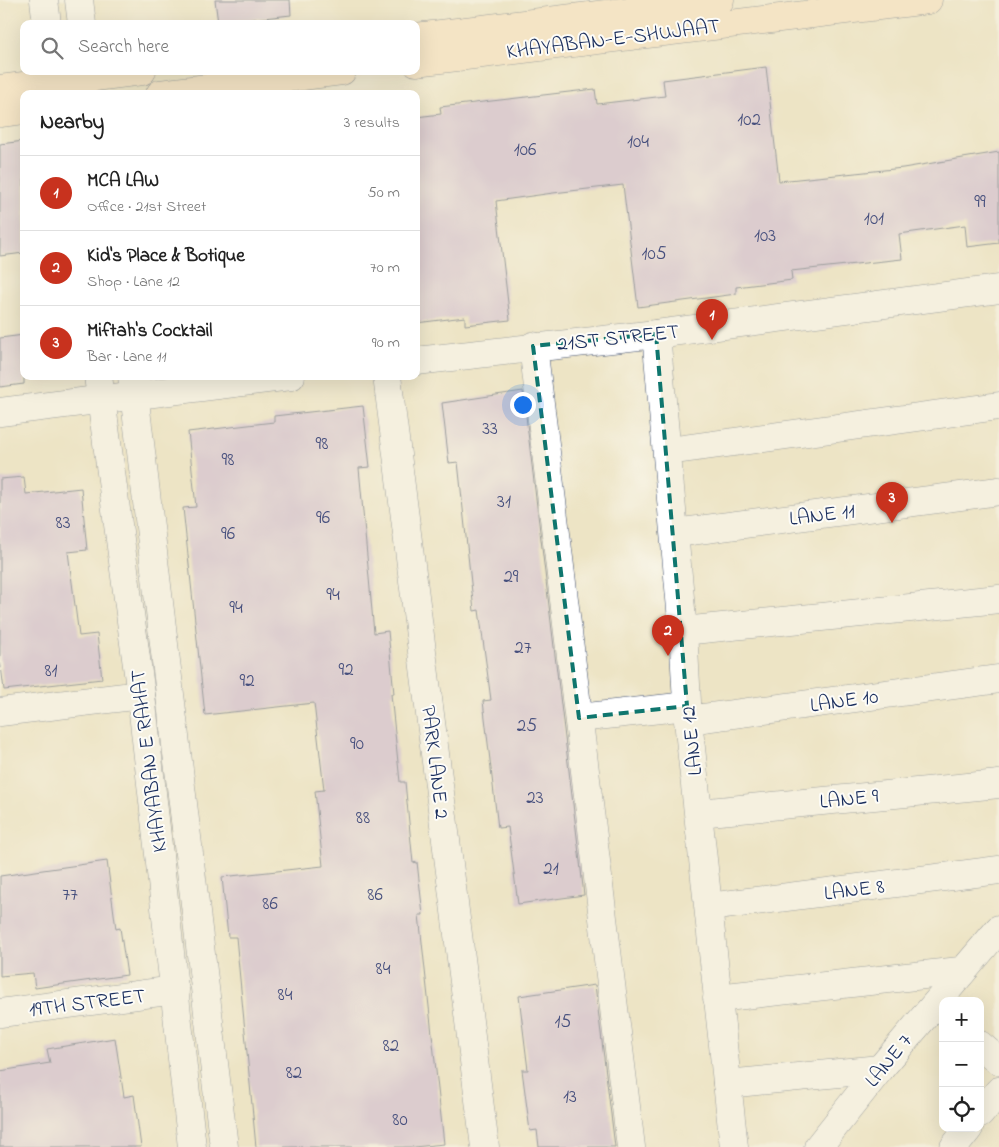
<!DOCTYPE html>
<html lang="en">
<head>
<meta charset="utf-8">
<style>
	body { margin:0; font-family:"Indie Flower",sans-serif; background:#f6f6f6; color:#222 }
	.controls { position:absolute; right:15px; bottom:15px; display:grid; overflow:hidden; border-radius:10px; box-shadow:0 5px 20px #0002 }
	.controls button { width:45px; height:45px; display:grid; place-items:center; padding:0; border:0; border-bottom:1px solid #e0e0e0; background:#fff; color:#222; font:25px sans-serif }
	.you { position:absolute; left:522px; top:404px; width:18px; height:18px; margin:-12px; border:4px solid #fff; border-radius:50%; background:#1a73e8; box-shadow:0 0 0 8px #1a73e833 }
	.badge { display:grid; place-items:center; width:32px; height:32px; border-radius:50%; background:#c8321e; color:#fff; font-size:16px; font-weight:700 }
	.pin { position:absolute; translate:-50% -41px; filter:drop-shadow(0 1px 2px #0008) }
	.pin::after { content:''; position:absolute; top:26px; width:18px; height:15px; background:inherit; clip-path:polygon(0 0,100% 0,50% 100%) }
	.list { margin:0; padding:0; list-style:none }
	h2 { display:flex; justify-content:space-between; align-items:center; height:65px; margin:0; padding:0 20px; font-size:21px }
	h2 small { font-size:16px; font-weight:400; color:#767676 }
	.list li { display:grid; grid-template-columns:32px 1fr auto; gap:15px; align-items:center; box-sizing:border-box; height:75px; padding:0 20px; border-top:1px solid #e0e0e0 }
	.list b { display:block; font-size:19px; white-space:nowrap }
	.list p { margin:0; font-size:16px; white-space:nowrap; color:#767676 }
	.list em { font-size:16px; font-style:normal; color:#767676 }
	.icon { flex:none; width:28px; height:28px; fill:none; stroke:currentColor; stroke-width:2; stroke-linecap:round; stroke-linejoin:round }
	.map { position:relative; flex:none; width:999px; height:1147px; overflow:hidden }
	.search { position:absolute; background:#fff; box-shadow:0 5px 20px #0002; left:20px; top:20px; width:400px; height:55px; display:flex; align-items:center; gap:12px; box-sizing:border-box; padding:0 18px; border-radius:10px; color:#767676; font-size:19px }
	.panel { position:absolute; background:#fff; box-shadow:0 5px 20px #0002; left:20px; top:90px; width:400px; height:290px; border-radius:10px }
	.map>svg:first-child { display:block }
</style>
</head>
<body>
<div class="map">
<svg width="999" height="1147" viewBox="0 0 999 1147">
	<rect width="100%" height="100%" fill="#fdfcf7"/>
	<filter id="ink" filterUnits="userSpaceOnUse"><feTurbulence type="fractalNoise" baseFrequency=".02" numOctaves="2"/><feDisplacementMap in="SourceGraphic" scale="10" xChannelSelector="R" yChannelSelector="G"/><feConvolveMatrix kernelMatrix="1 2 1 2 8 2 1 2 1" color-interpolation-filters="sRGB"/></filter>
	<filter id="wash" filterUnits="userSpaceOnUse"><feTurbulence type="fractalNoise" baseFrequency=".0096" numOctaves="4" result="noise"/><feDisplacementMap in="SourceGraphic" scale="20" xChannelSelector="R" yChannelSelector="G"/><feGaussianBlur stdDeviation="1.12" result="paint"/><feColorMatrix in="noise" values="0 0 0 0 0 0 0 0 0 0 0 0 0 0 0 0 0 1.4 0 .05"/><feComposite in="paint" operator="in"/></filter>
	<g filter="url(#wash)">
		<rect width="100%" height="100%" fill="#ede4c5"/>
		<g id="blocks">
			<!-- building -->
			<g fill="#c7b0d9">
				<path d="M215 0H290L291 15 218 23Z"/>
				<path d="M766 67 779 181 903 168 999 152V243L967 247 965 225 899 234 902 259 791 271 792 280 736 287V294L638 307 623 185 553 193 496 201 510 320 465 325V317L416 323V117L441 114 440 107 595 89 597 104 665 96 663 80Z"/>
				<path d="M24 141V253L0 256V144Z"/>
				<path d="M24 335V384L0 387V338Z"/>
				<path d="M523 391 584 895 518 904 508 827 498 828 483 701 491 700 479 610 474 611 458 462 449 463 442 403Z"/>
				<path d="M363 406 370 467 359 468 374 633 388 631 394 694H391L400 782H405L413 863 417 862 423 915H419L444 1144 414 1147H256L236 937H228L222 877 323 866 315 791 324 790 314 703 205 715 183 508 196 507 188 432 274 422V416Z"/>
				<path d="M24 477 26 494 81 488 87 550 68 552 79 636 97 634 102 679 4 690 0 658V479Z"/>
				<path d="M107 861 116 929 120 928 127 975 35 988 33 973 0 976V876Z"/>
				<path d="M595 985 615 1147H539L537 1130 530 1131 522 1070H528L519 996Z"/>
				<path d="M115 1038 124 1097 134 1095 141 1147H0V1071L50 1063 47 1049Z"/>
			</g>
		</g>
	</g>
	<g filter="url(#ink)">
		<use href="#blocks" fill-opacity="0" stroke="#3a4a6d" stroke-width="1"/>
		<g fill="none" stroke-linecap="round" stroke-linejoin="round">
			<defs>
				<g id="minor">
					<path d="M44 0 47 24"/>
					<path d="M79 0 82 24"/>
					<path d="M656 334 683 631 688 720 734 1147"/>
					<path d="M533 346 631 1147"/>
					<path d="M416 361 656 334 999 289"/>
					<path d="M387 376 485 1147"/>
					<path d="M0 412 291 376"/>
					<path d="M668 451 999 406"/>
					<path d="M675 533 999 491"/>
					<path d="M683 631 999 599"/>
					<path d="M0 712 141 695"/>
					<path d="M579 718 687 706"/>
					<path d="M688 720 999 679"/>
					<path d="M699 813 999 784"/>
					<path d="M709 907 999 870"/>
					<path d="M717 998 960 971"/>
					<path d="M0 1013 175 990"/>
					<path d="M980 1045 999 1061"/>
					<path d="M727 1084 880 1069"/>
					<path d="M980 1114 999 1091"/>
					<path d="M818 1147 880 1069 999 929"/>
					<path d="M954 1147 969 1128"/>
				</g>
				<g id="tertiary">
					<path d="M98 376 141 695 192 1147"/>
					<path d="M132 376 224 1147"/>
				</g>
				<g id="secondary">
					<path d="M416 37 720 0"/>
					<path d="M416 62 928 0"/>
					<path d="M0 89 142 71"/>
					<path d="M160 94 342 71"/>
					<path d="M0 113 24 110"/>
				</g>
			</defs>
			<!-- minor casing -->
			<use href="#minor" stroke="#3a4a6d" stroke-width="29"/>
			<!-- tertiary casing -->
			<use href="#tertiary" stroke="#3a4a6d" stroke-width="29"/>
			<!-- secondary casing -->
			<use href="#secondary" stroke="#3a4a6d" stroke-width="29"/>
			<!-- minor -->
			<use href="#minor" stroke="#fff" stroke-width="28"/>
			<!-- tertiary -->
			<use href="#tertiary" stroke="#fff" stroke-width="28"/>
			<!-- secondary -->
			<use href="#secondary" stroke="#fde5c5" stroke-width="28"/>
		</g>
	</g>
	<!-- marked area -->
	<path d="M0 0H999V1147H0ZM656 334 687 706 579 718 533 346Z" fill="#ede4c5" fill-opacity=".55" fill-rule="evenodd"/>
	<path fill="none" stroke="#0f766e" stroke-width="4" stroke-dasharray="10 6" stroke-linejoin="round" d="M656 334 687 706 579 718 533 346Z"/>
	<g text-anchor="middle" stroke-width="4" stroke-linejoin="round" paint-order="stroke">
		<!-- number labels -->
		<g font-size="19" fill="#464f7d">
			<text x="749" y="125">102</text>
			<text x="638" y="147">104</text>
			<text x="525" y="155">106</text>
			<text x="980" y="207">99</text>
			<text x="874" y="224">101</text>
			<text x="765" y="241">103</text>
			<text x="654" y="259">105</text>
			<text x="490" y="434">33</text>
			<text x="322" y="449">98</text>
			<text x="228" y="465">98</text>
			<text x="504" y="507">31</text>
			<text x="323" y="523">96</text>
			<text x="63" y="528">83</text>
			<text x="228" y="539">96</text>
			<text x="511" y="582">29</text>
			<text x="333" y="600">94</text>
			<text x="236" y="613">94</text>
			<text x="523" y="653">27</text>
			<text x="346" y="675">92</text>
			<text x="51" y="676">81</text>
			<text x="247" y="686">92</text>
			<text x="527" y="731">25</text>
			<text x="357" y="749">90</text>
			<text x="535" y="803">23</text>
			<text x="363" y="823">88</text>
			<text x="551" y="874">21</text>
			<text x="70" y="900">77</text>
			<text x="375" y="900">86</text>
			<text x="270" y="909">86</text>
			<text x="383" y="974">84</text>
			<text x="285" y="1000">84</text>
			<text x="563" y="1027">15</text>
			<text x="391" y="1051">82</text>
			<text x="294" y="1078">82</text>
			<text x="570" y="1102">13</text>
			<text x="400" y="1125">80</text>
		</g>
		<!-- street labels -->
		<g font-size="21" fill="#1b2f5e" stroke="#fdfcf7">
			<text transform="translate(613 38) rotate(-7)" y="7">KHAYABAN-E-SHUJAAT</text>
			<text transform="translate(618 337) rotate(-6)" y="7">21ST STREET</text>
			<text transform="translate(822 514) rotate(-7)" y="7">LANE 11</text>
			<text transform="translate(844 700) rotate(-8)" y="7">LANE 10</text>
			<text transform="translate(691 741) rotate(-96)" y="7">LANE 12</text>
			<text transform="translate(148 761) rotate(-97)" y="7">KHAYABAN E RAHAT</text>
			<text transform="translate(436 762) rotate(83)" y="7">PARK LANE 2</text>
			<text transform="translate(849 798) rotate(-6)" y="7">LANE 9</text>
			<text transform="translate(854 889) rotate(-7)" y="7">LANE 8</text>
			<text transform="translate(87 1002) rotate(-7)" y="7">19TH STREET</text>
			<text transform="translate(888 1060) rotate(-51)" y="7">LANE 7</text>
		</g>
	</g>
</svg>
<div class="controls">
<button>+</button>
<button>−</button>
<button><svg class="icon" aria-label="locate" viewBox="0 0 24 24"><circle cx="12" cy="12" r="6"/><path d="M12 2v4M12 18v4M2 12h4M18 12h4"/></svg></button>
</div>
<div class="you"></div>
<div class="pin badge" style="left:712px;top:340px">1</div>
<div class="pin badge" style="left:668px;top:656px">2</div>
<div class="pin badge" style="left:892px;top:523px">3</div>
<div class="search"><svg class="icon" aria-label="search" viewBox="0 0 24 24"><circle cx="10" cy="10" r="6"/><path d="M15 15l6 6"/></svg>Search here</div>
<section class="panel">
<h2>Nearby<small>3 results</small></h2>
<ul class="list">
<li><span class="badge">1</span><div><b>MCA LAW</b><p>Office · 21st Street</p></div><em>50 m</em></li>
<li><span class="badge">2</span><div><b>Kid's Place &amp; Botique</b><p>Shop · Lane 12</p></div><em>70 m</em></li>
<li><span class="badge">3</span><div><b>Miftah's Cocktail</b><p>Bar · Lane 11</p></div><em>90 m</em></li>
</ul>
</section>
</div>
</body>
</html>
